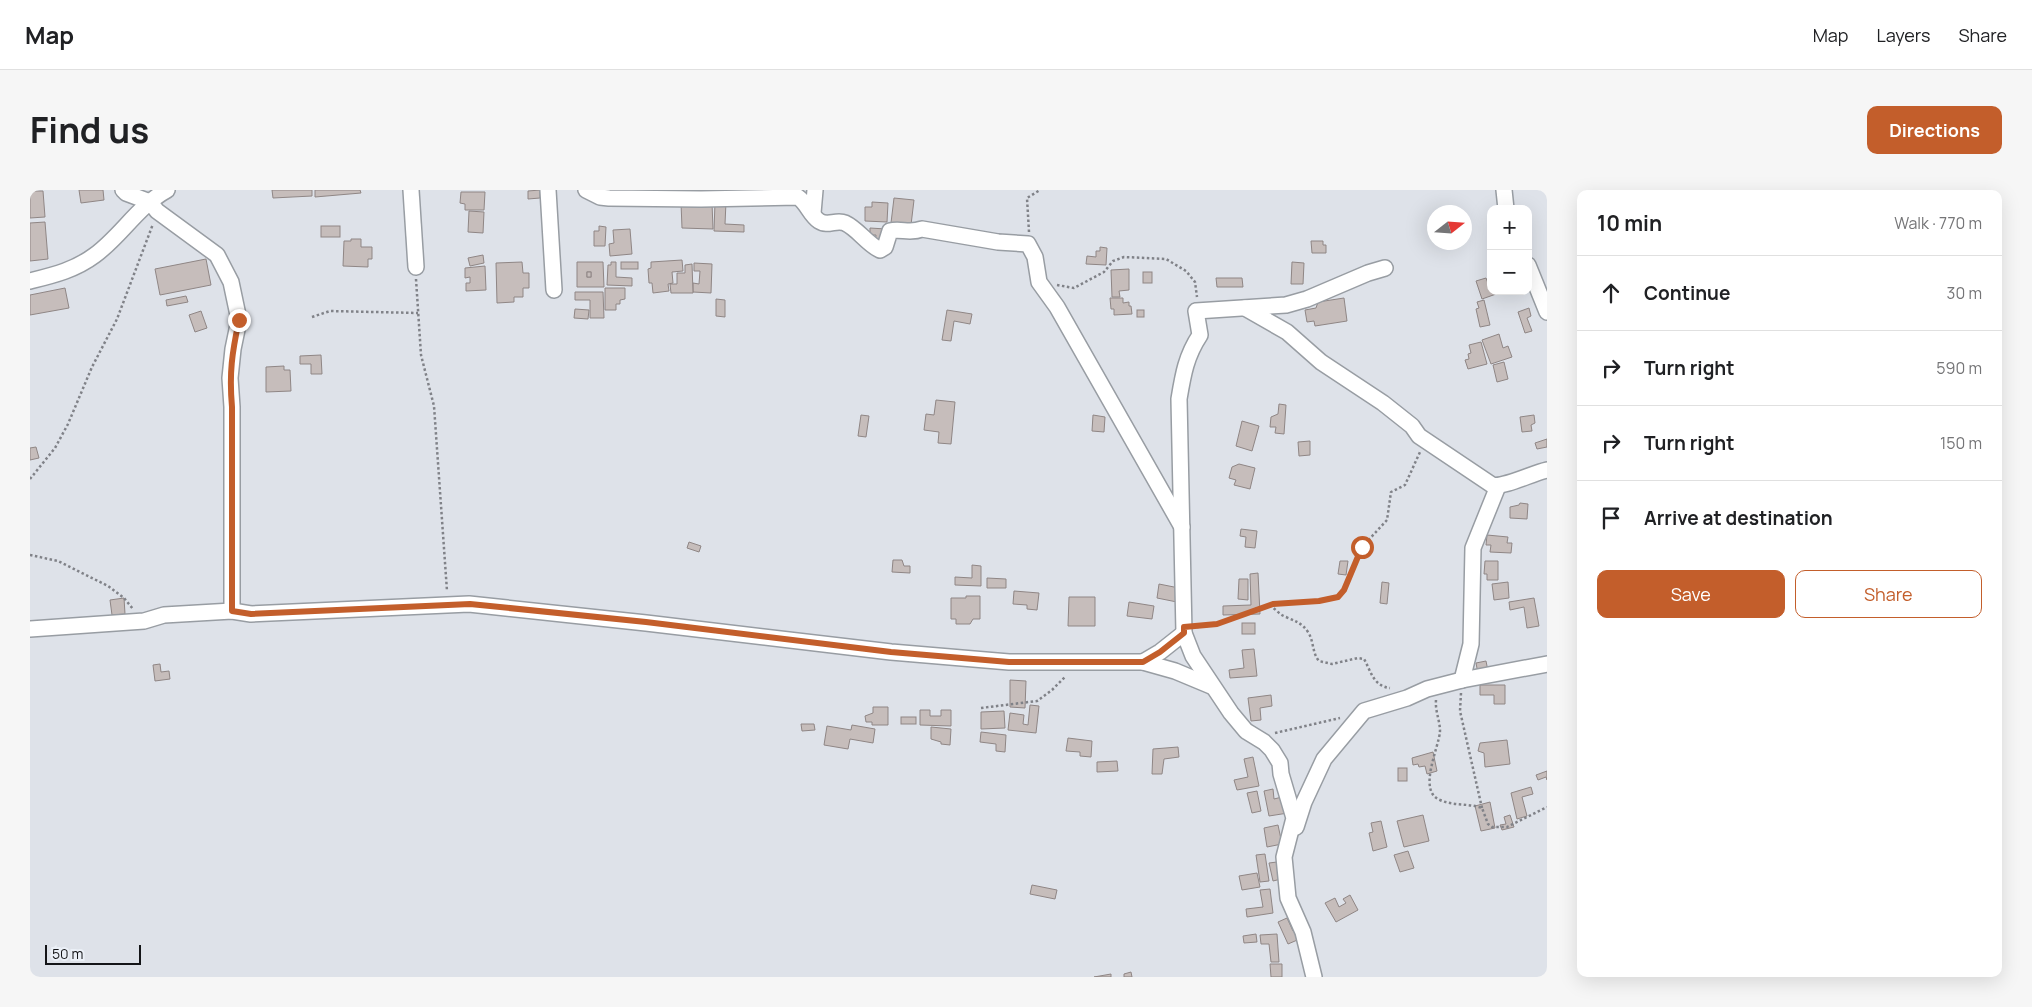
<!DOCTYPE html>
<html lang="en">
<head>
<meta charset="utf-8">
<style>
	body { margin:0; font-family:Manrope,sans-serif; background:#f6f6f6; color:#202124 }
	.controls { position:absolute; right:15px; top:15px; display:grid; overflow:hidden; border-radius:10px; box-shadow:0 5px 20px #0002 }
	.controls button { width:45px; height:45px; display:grid; place-items:center; padding:0; border:0; border-bottom:1px solid #e0e0e0; background:#fff; color:#202124; font:25px sans-serif }
	.compass { position:absolute; left:1397px; top:15px; width:45px; height:45px; border-radius:50%; background:#fff; box-shadow:0 5px 20px #0002; rotate:73deg }
	.scale { position:absolute; left:15px; bottom:12px; width:96px; box-sizing:border-box; padding-left:5px; border:2px solid #141518; border-top:0; font-size:14px; line-height:18px; white-space:nowrap; color:#141518; -webkit-text-stroke:4px #ebf0f7; paint-order:stroke }
	.stop { position:absolute; width:15px; height:15px; margin:-11px; border:4px solid #c35e2b; border-radius:50%; background:#fff }
	.stop.end { background:#c35e2b; border-color:#fff; box-shadow:0 1px 5px #0008 }
	.list { margin:0; padding:0; list-style:none }
	h2 { display:flex; justify-content:space-between; align-items:center; height:65px; margin:0; padding:0 20px; font-size:21px }
	h2 small { font-size:16px; font-weight:400; color:#757577 }
	.list li { display:grid; grid-template-columns:32px 1fr auto; gap:15px; align-items:center; box-sizing:border-box; height:75px; padding:0 20px; border-top:1px solid #e0e0e0 }
	.list b { display:block; font-size:19px; white-space:nowrap }
	.list em { font-size:16px; font-style:normal; color:#757577 }
	.actions { display:flex; gap:10px; padding:15px 20px }
	.actions a { flex:1; padding:11px 0; border:1px solid #c35e2b; border-radius:10px; text-align:center; font-size:18px; color:#c35e2b }
	.actions .main { background:#c35e2b; color:#fff }
	.icon { flex:none; width:28px; height:28px; fill:none; stroke:currentColor; stroke-width:2; stroke-linecap:round; stroke-linejoin:round }
	.map { position:relative; flex:none; width:1517px; height:787px; overflow:hidden; border-radius:10px }
	header { display:flex; align-items:center; gap:30px; box-sizing:border-box; height:70px; padding:0 25px; background:#fff; border-bottom:1px solid #e0e0e0 }
	header strong { font-size:24px }
	nav { display:flex; gap:28px; margin-inline-start:auto; font-size:18px }
	.intro { display:flex; align-items:center; justify-content:space-between; box-sizing:border-box; height:120px; padding:0 30px }
	h1 { margin:0; font-size:35px }
	.button { padding:12px 22px; border-radius:10px; background:#c35e2b; color:#fff; font-size:18px; font-weight:700 }
	main { display:flex; gap:30px; padding:0 30px }
	aside { flex:1; background:#fff; border-radius:10px; box-shadow:0 5px 20px #0002 }
	.map>svg:first-child { display:block }
</style>
</head>
<body>
<header>
<strong>Map</strong>
<nav><a>Map</a><a>Layers</a><a>Share</a></nav>
</header>
<div class="intro"><h1>Find us</h1><a class="button">Directions</a></div>
<main>
<div class="map">
<svg width="1517" height="787" viewBox="0 0 1517 787">
	<rect width="100%" height="100%" fill="#dee2e9"/>
	<!-- building -->
	<g fill="#c6bdbb" stroke="#8f8685" fill-rule="evenodd">
		<path d="M49 0H73L74 10 51 13Z"/>
		<path d="M242 0H282V6L243 8Z"/>
		<path d="M285 0H330L331 3 285 7Z"/>
		<path d="M510 0V8L498 9V1Z"/>
		<path d="M676 0V7L650 9V1Z"/>
		<path d="M0 1H13L15 27 0 28Z"/>
		<path d="M431 2H455L454 20H435V14L430 13Z"/>
		<path d="M864 8 884 10 881 35 861 33Z"/>
		<path d="M685 12H696L695 34 714 35V42L684 41Z"/>
		<path d="M842 12 858 13 857 32 835 31V17H842Z"/>
		<path d="M651 13H682L683 39 652 38Z"/>
		<path d="M439 21 454 22 453 43 438 42Z"/>
		<path d="M15 32 18 69 0 71V33Z"/>
		<rect x="291" y="36" width="19" height="11"/>
		<path d="M569 36 576 37 575 56H564V41H569Z"/>
		<path d="M840 38 856 39 855 55 845 54 846 45H840Z"/>
		<path d="M600 39 602 64 580 66 579 54 584 53 583 40Z"/>
		<path d="M321 49H331V57H342V69H338V77L313 76 314 51H321Z"/>
		<path d="M1281 51H1293V55H1296V63H1282Z"/>
		<path d="M1070 57 1077 58 1076 75 1056 74 1057 66 1066 67V61H1070Z"/>
		<path d="M453 65 454 73 440 76 438 68Z"/>
		<path d="M176 69 181 95 130 105 125 79Z"/>
		<path d="M652 70 653 81 642 82 643 93 638 94 639 101 623 103 622 93H619L618 79 621 78V72Z"/>
		<path d="M492 72 493 83H499V98H493V107H484V112L467 113 466 73Z"/>
		<path d="M547 72H573L574 97H547ZM557 82H561V87H557Z"/>
		<path d="M581 72H586V87L602 88V96L577 95 578 75H581Z"/>
		<rect x="591" y="72" width="17" height="7"/>
		<path d="M1262 72 1274 73 1273 94H1261Z"/>
		<path d="M664 73 682 74 681 103 663 102V93L669 94 670 81H664Z"/>
		<path d="M662 74 663 103H641L640 94H647V83H655V75Z"/>
		<path d="M455 76 456 100 436 101V93H440V87L435 88V78Z"/>
		<path d="M1099 79V100L1089 101 1090 107H1082L1081 80Z"/>
		<rect x="557" y="82" width="4" height="5"/>
		<rect x="1113" y="82" width="9" height="11"/>
		<path d="M1186 88H1212L1213 97H1187Z"/>
		<path d="M1456 88 1461 101H1469V103L1452 109 1446 91Z"/>
		<path d="M35 98 39 118 0 125V105Z"/>
		<path d="M575 98H595V109L590 110V114H586V120H575Z"/>
		<path d="M545 102H573L574 128H560V110H545Z"/>
		<path d="M156 106 158 112 137 116 136 110Z"/>
		<path d="M1080 108H1093V113L1099 112V116H1101L1102 124 1084 125V119H1081Z"/>
		<path d="M1314 108 1317 131 1285 136 1284 131 1277 132 1275 120 1286 118 1288 112Z"/>
		<path d="M686 109 695 110V127L686 126Z"/>
		<path d="M1454 110 1460 135 1450 137 1446 119 1449 118 1447 112Z"/>
		<path d="M1499 118 1501 126 1497 128 1502 141 1495 143 1488 122Z"/>
		<path d="M545 119 559 120 558 129 544 128Z"/>
		<path d="M917 120 942 124 940 134 924 131 921 151 912 150Z"/>
		<rect x="1107" y="120" width="7" height="7"/>
		<path d="M171 121 177 138 165 142 159 125Z"/>
		<path d="M1469 144 1473 158 1478 156 1482 167 1461 174 1452 150Z"/>
		<path d="M1451 152 1457 174 1438 179 1435 170 1439 169 1438 164 1441 163 1439 155Z"/>
		<path d="M291 165 292 184H281V174H270V166Z"/>
		<path d="M1474 172 1478 189 1467 192 1463 175Z"/>
		<path d="M254 176V180H260L261 201 236 202V177Z"/>
		<path d="M906 210 925 212 921 254 908 253 909 242 894 240 896 224 904 225Z"/>
		<path d="M1249 214 1256 215 1254 244 1245 243 1246 237H1240L1241 227 1248 224Z"/>
		<path d="M831 225 839 226 836 247 828 246Z"/>
		<path d="M1063 225 1075 227 1074 242 1062 241Z"/>
		<path d="M1504 225 1505 233 1501 235 1502 241 1492 242 1490 227Z"/>
		<path d="M1212 231 1229 236 1222 261 1206 256Z"/>
		<path d="M1517 249V257L1507 259 1505 253Z"/>
		<path d="M1280 251V265L1269 266 1268 252Z"/>
		<path d="M6 257 9 268 0 270V258Z"/>
		<path d="M1209 274 1225 278 1220 299 1204 295 1206 290 1199 288 1202 277Z"/>
		<path d="M1490 313 1498 314 1497 329 1480 328V317L1489 315Z"/>
		<path d="M1211 339 1227 341 1225 358 1215 357 1216 347 1210 346Z"/>
		<path d="M1457 345 1478 347 1477 353H1482L1481 363 1460 362 1461 355H1456Z"/>
		<path d="M659 352 671 356 669 362 657 358Z"/>
		<path d="M863 370H872L874 376H880V383L862 382Z"/>
		<path d="M1310 371H1318L1316 385 1308 384Z"/>
		<path d="M1455 371H1468V390H1457V384H1454Z"/>
		<path d="M942 375 951 376V396L925 395V387L942 388Z"/>
		<path d="M1228 383 1230 424 1193 425V416L1221 415 1220 384Z"/>
		<path d="M957 388 976 389V398H957Z"/>
		<path d="M1209 389H1218V410L1208 409Z"/>
		<path d="M1352 392 1359 393 1357 414 1350 413Z"/>
		<path d="M1478 392 1479 408 1464 410 1462 394Z"/>
		<path d="M1129 394 1154 399 1152 413 1127 408Z"/>
		<path d="M984 401 1009 403 1007 420 997 419V415L983 414Z"/>
		<path d="M936 406H950V429H943L940 434H926V429H921V408H936Z"/>
		<path d="M1039 407H1065V436H1038Z"/>
		<path d="M94 408 95 424 82 425 80 410Z"/>
		<path d="M1504 408 1509 436 1497 438 1494 417 1480 420 1479 412Z"/>
		<path d="M1099 412 1124 416 1122 429 1097 426Z"/>
		<rect x="1212" y="433" width="13" height="11"/>
		<path d="M1224 459 1227 486 1200 488 1199 480 1214 478 1212 460Z"/>
		<path d="M1456 471 1458 481 1449 489 1446 473Z"/>
		<path d="M130 474 131 482 139 481 140 489 125 491 123 475Z"/>
		<path d="M980 490 996 491 995 518 980 517Z"/>
		<path d="M1450 495H1475V514H1464V505H1450Z"/>
		<path d="M1241 505 1242 516 1230 518 1231 530 1221 531 1218 508Z"/>
		<path d="M1000 515 1009 516 1006 543 978 540 980 523 994 525 993 534 998 535Z"/>
		<path d="M843 517H858V535H842V532H836L835 526 843 523Z"/>
		<path d="M890 520H900V526H911V520H921V536L890 535Z"/>
		<path d="M974 521 975 538 951 539V522Z"/>
		<rect x="871" y="527" width="15" height="7"/>
		<path d="M771 534H784L785 540 772 541Z"/>
		<path d="M822 535 845 539 843 553 820 549 818 559 794 555 797 536 821 540Z"/>
		<path d="M901 537 921 539 920 555 911 554V552L901 549Z"/>
		<path d="M951 542 976 545 975 562 966 561V554L950 552Z"/>
		<path d="M1038 548 1062 551 1061 567 1050 566V562L1036 561Z"/>
		<path d="M1477 550 1480 574 1455 577 1454 563 1448 561 1450 553Z"/>
		<path d="M1148 557 1149 567 1134 569 1132 584H1122L1123 559Z"/>
		<path d="M1403 562 1407 581 1397 584 1395 576 1389 577 1388 574 1383 575 1382 568Z"/>
		<path d="M1223 567 1229 596 1207 600 1204 590 1218 587 1214 569Z"/>
		<path d="M1087 571 1088 581 1067 582V572Z"/>
		<rect x="1368" y="578" width="9" height="13"/>
		<path d="M1517 581V590L1516 587 1508 590 1506 585Z"/>
		<path d="M1501 597 1503 604 1492 607 1497 626 1487 629 1481 603Z"/>
		<path d="M1243 599 1244 609 1252 607 1258 623 1239 626 1234 601Z"/>
		<path d="M1227 601 1231 621 1222 623 1217 603Z"/>
		<path d="M1460 612 1465 638 1451 641 1445 616Z"/>
		<path d="M1393 625 1399 651 1374 657 1367 631Z"/>
		<path d="M1480 625 1484 637 1472 640 1470 635 1476 634 1474 627Z"/>
		<path d="M1351 631 1357 657 1343 661 1339 643 1343 642 1341 633Z"/>
		<path d="M1248 635 1252 654 1237 657 1234 638Z"/>
		<path d="M1378 661 1384 678 1370 682 1364 665Z"/>
		<path d="M1235 664 1239 691 1230 692 1226 665Z"/>
		<path d="M1247 672 1251 689 1243 691 1239 673Z"/>
		<path d="M1227 683 1230 697 1212 700 1209 686Z"/>
		<path d="M1002 695 1027 700 1025 709 1000 704Z"/>
		<path d="M1240 699 1243 723 1217 727 1216 719 1233 717 1230 700Z"/>
		<path d="M1320 705 1328 720 1306 732 1295 713 1305 708 1309 717 1316 713 1313 709Z"/>
		<path d="M1257 728 1263 741 1268 739 1272 748 1258 754 1248 732Z"/>
		<path d="M1226 744 1227 752 1214 753 1213 746Z"/>
		<path d="M1247 744 1249 772H1241L1239 754H1231L1230 745Z"/>
		<path d="M1240 774H1252V787H1241Z"/>
		<path d="M1101 782 1102 787H1094V784Z"/>
		<path d="M1081 784V787H1064Z"/>
	</g>
	<g fill="none" stroke-linecap="round" stroke-linejoin="round">
		<defs>
			<g id="minor">
				<path d="M93 0 96 3 120 12 127 21 187 65 201 92 209 130 203 159 200 188 202 217V421"/>
				<path d="M381 0 386 77"/>
				<path d="M518 0 524 100"/>
				<path d="M556 0 570 7 579 8 671 9 768 7C777 13 780 25 789 31 798 37 806 29 815 33 828 39 837 54 850 60L855 57 860 41C871 38 879 44 892 39L968 52 998 54 1005 67 1009 92 1027 117 1152 337"/>
				<path d="M1474 0 1476 19"/>
				<path d="M783 23 785 0"/>
				<path d="M1498 75 1517 122"/>
				<path d="M0 91C24 85 45 80 65 65 91 46 108 16 137 0"/>
				<path d="M1215 118 1257 142 1291 172 1353 213 1382 236 1389 246 1462 295C1473 298 1503 283 1517 280"/>
				<path d="M0 439 114 431 134 425 202 421 221 424 439 414 616 433 861 462 979 472H1113L1145 481 1181 496"/>
				<path d="M1113 472 1130 462 1154 443"/>
				<path d="M1432 490 1441 454 1443 358 1468 296"/>
				<path d="M1266 637 1274 612 1294 569 1334 521 1377 508 1397 499 1432 490 1517 474"/>
				<path d="M1284 787 1273 742 1258 708 1254 667 1264 628 1251 584 1250 573 1242 560 1234 552 1216 541 1201 523 1163 466 1154 443 1149 209C1153 185 1156 166 1170 145L1166 121 1256 115 1277 109 1338 83 1355 78"/>
			</g>
		</defs>
		<!-- minor casing -->
		<use href="#minor" stroke="#989da3" stroke-width="18"/>
		<!-- path -->
		<g stroke="#808288" stroke-width="2.5" stroke-dasharray="2.5 2.5" stroke-linecap="butt">
			<path d="M999 42 997 8 1010 0"/>
			<path d="M386 89 391 165 404 216 417 401"/>
			<path d="M1027 95 1044 98 1074 82 1083 71 1094 67 1136 69 1156 81 1165 92 1167 107"/>
			<path d="M282 127 300 121 388 123"/>
			<path d="M0 289 25 258 38 234 62 177 87 129 123 34"/>
			<path d="M0 365 28 371 78 396 94 408 103 419"/>
			<path d="M1240 415C1245 419 1250 425 1256 427 1265 431 1272 433 1278 442 1284 451 1282 463 1289 471L1302 474 1328 468 1334 469C1341 481 1343 496 1360 498"/>
			<path d="M1167 437C1194 436 1216 420 1242 414 1262 410 1295 416 1311 404L1332 357 1357 330 1361 302 1375 295 1390 262"/>
			<path d="M1431 503 1430 521 1452 618"/>
			<path d="M1406 510C1405 521 1410 531 1410 541 1409 558 1387 601 1410 610 1423 616 1438 613 1452 618L1458 634 1462 637H1477L1517 617"/>
			<path d="M951 518 1007 511 1022 500 1036 486"/>
			<path d="M1245 543 1310 528"/>
		</g>
		<!-- minor -->
		<use href="#minor" stroke="#fff" stroke-width="15"/>
	</g>
	<g fill="none" stroke-linecap="round" stroke-linejoin="round">
		<!-- route -->
		<path stroke="#c35e2b" stroke-width="6" d="M209 130C202 163 199 183 202 217V421L221 424 440 414 616 432 861 462 979 472H1113L1130 462 1154 443V437L1187 434 1243 414 1289 411 1308 407 1314 400 1332 357"/>
	</g>
</svg>
<div class="controls">
<button>+</button>
<button>−</button>
</div>
<svg class="compass" viewBox="-18 -18 36 36"><path d="M0-13l5 13h-10z" fill="#e53935"/><path d="M0 13l5-13h-10z" fill="#757577"/></svg>
<div class="scale">50 m</div>
<div class="stop" style="left:1332px;top:357px"></div>
<div class="stop end" style="left:209px;top:130px"></div>
</div>
<aside>
<h2>10 min<small>Walk · 770 m</small></h2>
<ul class="list">
<li><svg class="icon" aria-label="ahead" viewBox="0 0 24 24"><path d="M12 20V5M6 11l6-6 6 6"/></svg><div><b>Continue</b></div><em>30 m</em></li>
<li><svg class="icon" aria-label="right" viewBox="0 0 24 24"><path d="M7 20v-9h11M14 6l5 5-5 5"/></svg><div><b>Turn right</b></div><em>590 m</em></li>
<li><svg class="icon" aria-label="right" viewBox="0 0 24 24"><path d="M7 20v-9h11M14 6l5 5-5 5"/></svg><div><b>Turn right</b></div><em>150 m</em></li>
<li><svg class="icon" aria-label="arrive" viewBox="0 0 24 24"><path d="M6 21V4h12l-3 4 3 4H6"/></svg><div><b>Arrive at destination</b></div></li>
</ul>
<div class="actions"><a class="main">Save</a><a>Share</a></div>
</aside>
</main>
</body>
</html>
